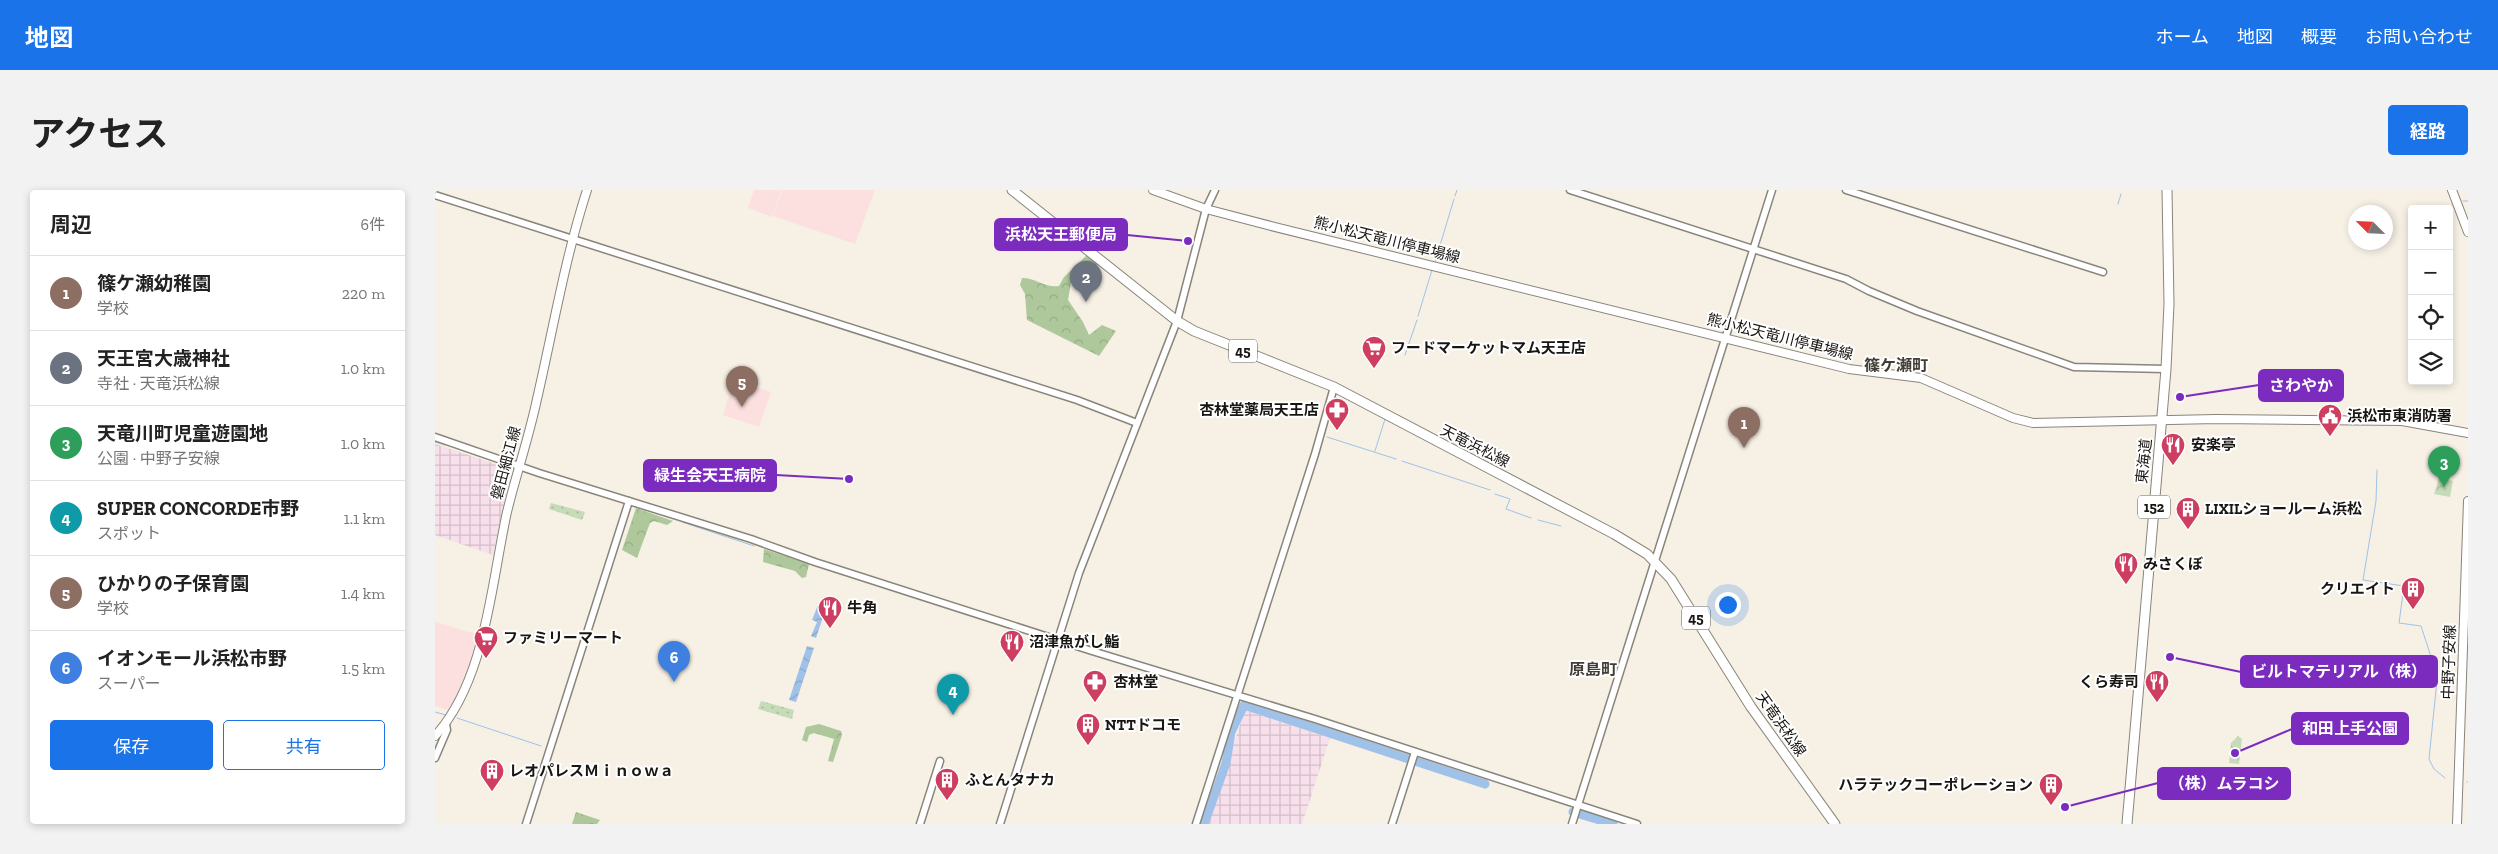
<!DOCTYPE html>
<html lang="ja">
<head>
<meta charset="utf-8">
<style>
	body { margin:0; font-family:"Zilla Slab","Noto Sans JP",serif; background:#f2f2f2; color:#222 }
	.controls { position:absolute; right:15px; top:15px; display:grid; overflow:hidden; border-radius:5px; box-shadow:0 2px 8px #0003 }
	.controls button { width:45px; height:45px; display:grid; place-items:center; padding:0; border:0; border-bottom:1px solid #e0e0e0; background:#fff; color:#222; font:25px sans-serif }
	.compass { position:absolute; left:1913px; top:15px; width:45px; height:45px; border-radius:50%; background:#fff; box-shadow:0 2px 8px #0003; rotate:294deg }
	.you { position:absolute; left:1292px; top:414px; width:18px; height:18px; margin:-12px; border:4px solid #fff; border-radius:50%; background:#1a73e8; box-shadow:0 0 0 8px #1a73e833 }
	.badge { display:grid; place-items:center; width:32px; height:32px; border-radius:50%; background:#1a73e8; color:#fff; font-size:16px; font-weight:700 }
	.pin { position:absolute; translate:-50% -41px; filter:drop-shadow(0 1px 2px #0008) }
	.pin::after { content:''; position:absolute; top:26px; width:18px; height:15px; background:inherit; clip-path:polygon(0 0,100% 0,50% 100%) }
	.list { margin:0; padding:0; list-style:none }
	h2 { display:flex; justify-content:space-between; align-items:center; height:65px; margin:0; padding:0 20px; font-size:21px }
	h2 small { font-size:16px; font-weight:400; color:#767676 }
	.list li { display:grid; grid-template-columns:32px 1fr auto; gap:15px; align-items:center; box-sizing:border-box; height:75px; padding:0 20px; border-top:1px solid #e0e0e0 }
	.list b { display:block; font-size:19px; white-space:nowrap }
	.list p { margin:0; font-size:16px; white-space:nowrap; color:#767676 }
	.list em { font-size:16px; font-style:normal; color:#767676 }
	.actions { display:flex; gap:10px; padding:15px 20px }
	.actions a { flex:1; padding:11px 0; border:1px solid #1a73e8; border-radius:5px; text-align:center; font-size:18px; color:#1a73e8 }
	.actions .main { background:#1a73e8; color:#fff }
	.icon { flex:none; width:28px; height:28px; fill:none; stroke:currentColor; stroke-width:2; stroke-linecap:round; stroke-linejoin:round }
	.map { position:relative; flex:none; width:2033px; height:634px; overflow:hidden; border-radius:5px }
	header { display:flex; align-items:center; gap:30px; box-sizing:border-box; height:70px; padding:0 25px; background:#1a73e8; color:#fff }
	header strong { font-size:24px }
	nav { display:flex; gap:28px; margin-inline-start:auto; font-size:18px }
	.intro { display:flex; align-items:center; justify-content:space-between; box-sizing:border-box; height:120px; padding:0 30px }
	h1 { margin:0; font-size:35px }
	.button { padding:12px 22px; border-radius:5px; background:#1a73e8; color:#fff; font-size:18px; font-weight:700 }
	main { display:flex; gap:30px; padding:0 30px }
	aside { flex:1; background:#fff; border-radius:5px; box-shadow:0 2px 8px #0003 }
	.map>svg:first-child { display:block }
</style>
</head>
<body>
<header>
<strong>地図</strong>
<nav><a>ホーム</a><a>地図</a><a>概要</a><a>お問い合わせ</a></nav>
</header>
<div class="intro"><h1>アクセス</h1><a class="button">経路</a></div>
<main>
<aside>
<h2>周辺<small>6件</small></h2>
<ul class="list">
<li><span class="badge" style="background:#8d6e63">1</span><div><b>篠ケ瀬幼稚園</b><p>学校</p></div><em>220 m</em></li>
<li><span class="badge" style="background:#6b7280">2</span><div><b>天王宮大歳神社</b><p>寺社 · 天竜浜松線</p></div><em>1.0 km</em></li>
<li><span class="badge" style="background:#2e9e5b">3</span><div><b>天竜川町児童遊園地</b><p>公園 · 中野子安線</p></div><em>1.0 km</em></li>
<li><span class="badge" style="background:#0f9aa8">4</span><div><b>SUPER CONCORDE市野</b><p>スポット</p></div><em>1.1 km</em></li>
<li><span class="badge" style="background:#8d6e63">5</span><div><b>ひかりの子保育園</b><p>学校</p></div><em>1.4 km</em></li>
<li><span class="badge" style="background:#3f7fe0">6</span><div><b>イオンモール浜松市野</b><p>スーパー</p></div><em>1.5 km</em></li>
</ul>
<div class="actions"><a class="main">保存</a><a>共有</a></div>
</aside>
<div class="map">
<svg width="2033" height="634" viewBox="0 0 2033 634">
	<defs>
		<pattern id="industrial-grid" width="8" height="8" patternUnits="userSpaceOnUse" patternTransform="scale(1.25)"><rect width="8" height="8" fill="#f7dfeb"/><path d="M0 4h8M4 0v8" fill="none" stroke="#d3bfc8"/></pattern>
		<pattern id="grass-dots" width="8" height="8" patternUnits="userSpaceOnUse" patternTransform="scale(1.25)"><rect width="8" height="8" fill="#c6dbb8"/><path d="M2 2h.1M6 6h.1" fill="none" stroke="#a9bb9d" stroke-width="1.8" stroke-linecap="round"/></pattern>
		<pattern id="forest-crowns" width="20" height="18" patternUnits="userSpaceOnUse" patternTransform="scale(1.25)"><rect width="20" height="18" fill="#aec89c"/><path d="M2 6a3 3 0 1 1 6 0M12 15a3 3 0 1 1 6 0" fill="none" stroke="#95ab85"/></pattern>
		<pattern id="park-crowns" width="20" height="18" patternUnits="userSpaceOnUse" patternTransform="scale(1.25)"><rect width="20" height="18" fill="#c6dbb8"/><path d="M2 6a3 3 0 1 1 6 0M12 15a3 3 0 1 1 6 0" fill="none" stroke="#a9bb9d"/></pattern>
		<pattern id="water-waves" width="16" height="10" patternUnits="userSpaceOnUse" patternTransform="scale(1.25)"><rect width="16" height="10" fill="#a0c2e9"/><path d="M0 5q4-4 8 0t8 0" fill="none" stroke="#89a6c7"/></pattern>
	</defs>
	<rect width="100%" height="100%" fill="#f6f0e5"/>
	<!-- industrial -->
	<g fill="url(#industrial-grid)">
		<path d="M0 254 76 279 58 365 0 345Z"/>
		<path d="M810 520 895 548 867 634H772Z"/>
	</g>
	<!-- education -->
	<g fill="#fbe0df">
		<path d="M319 0H346L337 27 313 18Z"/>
		<path d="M347 0H440L420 54 338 26Z"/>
		<path d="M299 190 336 202 324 237 288 225Z"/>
		<path d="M0 432 44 445 26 502 17 521 0 516Z"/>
	</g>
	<!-- grass -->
	<g fill="url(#grass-dots)">
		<path d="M116 313 150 322 147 330 114 319Z"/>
		<path d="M326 511 359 520 357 529 323 519Z"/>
	</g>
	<!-- forest -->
	<g fill="url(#forest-crowns)">
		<path d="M652 65 665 74 636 93 633 110 648 132 654 145 667 135 681 141 664 166 592 130 590 104 585 95 587 88C601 88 610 98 624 96L629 87Z"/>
		<path d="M201 318 238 331 232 335 219 331 215 333 202 368 187 360Z"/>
		<path d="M329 359 374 374 371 387 367 388 360 381 328 372Z"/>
		<path d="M384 534 406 541 407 545 398 572 393 571 399 549 379 543 374 545 372 552 367 550 371 537Z"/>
		<path d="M141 622 165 630 162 634H137Z"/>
	</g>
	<!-- park -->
	<g fill="url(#park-crowns)">
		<path d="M2004 288 2018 291 2015 307 1999 304Z"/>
		<path d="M1803 546 1807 549 1804 574 1794 573 1796 553Z"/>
	</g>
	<!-- water -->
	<g fill="url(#water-waves)">
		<path d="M383 415 391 418 381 448 376 446 382 432 377 430Z"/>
		<path d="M372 456 379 458 361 512 354 510Z"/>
	</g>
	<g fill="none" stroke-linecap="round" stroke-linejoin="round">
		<!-- stream -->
		<g stroke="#a0c2e9" stroke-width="1">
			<path d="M1020 6 1022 0"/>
			<path d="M2028 11H2033"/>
			<path d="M1683 14 1686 4"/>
			<path d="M1000 72 1019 9"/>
			<path d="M983 126 997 80"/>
			<path d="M970 165 982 130"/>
			<path d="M892 247 961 269"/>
			<path d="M0 252 10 255"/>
			<path d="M940 261 950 229"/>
			<path d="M967 271 1055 300"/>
			<path d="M1942 280 1941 311 1928 390 1969 396 1964 433 1986 436 2002 485"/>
			<path d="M1060 304 1075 309 1071 319 1096 328"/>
			<path d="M1103 330 1126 336"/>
			<path d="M247 332 319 356"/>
			<path d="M2002 490 1994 569 1999 579 2010 588"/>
			<path d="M0 522 11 525"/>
			<path d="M22 528 106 556"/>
			<path d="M2032 592H2033"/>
		</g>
		<!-- river -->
		<g stroke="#a0c2e9" stroke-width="9">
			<path d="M1138 622 1178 634"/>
			<path d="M769 634 791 573 796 542 809 515 1050 594"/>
		</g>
		<defs>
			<g id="tertiary">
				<path d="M1135 0 1411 89 1434 101 1482 121 1639 177 1731 179"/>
				<path d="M1411 0 1668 82"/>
				<path d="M0 5 642 210 702 233"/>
				<path d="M0 247 104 283 316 349 380 372 657 461 880 529 1202 634"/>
				<path d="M0 568 12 540 11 534"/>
				<path d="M91 634 194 311"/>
				<path d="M485 634 505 571"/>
				<path d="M565 634 644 383 742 131 771 19 780 0"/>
				<path d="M761 634 880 264 899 197"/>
				<path d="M957 634 980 562"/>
				<path d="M1137 634 1337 0"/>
			</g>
			<g id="secondary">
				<path d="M718 0 771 19 836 36 1414 179 1486 188 1578 228 1598 233 1781 229 1967 231 2033 243"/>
				<path d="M2017 0 2033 42"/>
				<path d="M0 546C51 490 56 394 72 322 81 285 94 247 102 209 118 140 130 68 152 0"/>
				<path d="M2022 634 2033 311"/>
			</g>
			<path id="primary" d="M577 0 742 131 759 141 899 197 1179 344 1212 364 1236 389 1316 517 1400 634"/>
			<path id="trunk" d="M1692 634 1731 179 1734 114 1732 0"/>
		</defs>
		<!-- tertiary casing -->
		<use href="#tertiary" stroke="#8a857b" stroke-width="9"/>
		<!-- secondary casing -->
		<use href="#secondary" stroke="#8a857b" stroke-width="10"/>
		<!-- primary casing -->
		<use href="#primary" stroke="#8a857b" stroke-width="11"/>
		<!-- trunk casing -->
		<use href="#trunk" stroke="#8a857b" stroke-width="11"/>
		<!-- tertiary -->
		<use href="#tertiary" stroke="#fff" stroke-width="6"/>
		<!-- secondary -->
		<use href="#secondary" stroke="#fff" stroke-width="8"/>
		<!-- primary -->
		<use href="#primary" stroke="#fff" stroke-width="9"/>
		<!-- trunk -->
		<use href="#trunk" stroke="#fff" stroke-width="9"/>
	</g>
	<!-- icons -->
	<defs>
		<symbol id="supermarket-pin" viewBox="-11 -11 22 30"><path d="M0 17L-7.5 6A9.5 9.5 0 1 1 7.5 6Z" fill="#cd3e61" stroke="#fff"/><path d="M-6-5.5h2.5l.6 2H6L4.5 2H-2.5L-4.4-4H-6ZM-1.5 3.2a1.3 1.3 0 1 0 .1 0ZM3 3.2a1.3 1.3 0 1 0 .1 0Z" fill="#fff"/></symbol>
		<symbol id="pharmacy-pin" viewBox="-11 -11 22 30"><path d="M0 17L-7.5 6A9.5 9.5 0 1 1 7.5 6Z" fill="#cd3e61" stroke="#fff"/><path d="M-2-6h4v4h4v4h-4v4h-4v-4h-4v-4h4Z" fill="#fff"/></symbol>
		<symbol id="civic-pin" viewBox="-11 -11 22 30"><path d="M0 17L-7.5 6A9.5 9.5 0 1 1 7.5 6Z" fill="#cd3e61" stroke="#fff"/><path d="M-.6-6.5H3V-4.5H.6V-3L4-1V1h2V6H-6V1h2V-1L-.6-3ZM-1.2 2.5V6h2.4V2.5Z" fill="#fff"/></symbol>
		<symbol id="restaurant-pin" viewBox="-11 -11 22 30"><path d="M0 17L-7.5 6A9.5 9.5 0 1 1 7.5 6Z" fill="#cd3e61" stroke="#fff"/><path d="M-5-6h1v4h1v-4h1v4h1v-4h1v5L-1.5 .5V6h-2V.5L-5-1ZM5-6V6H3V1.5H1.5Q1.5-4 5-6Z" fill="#fff"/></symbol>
		<symbol id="building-pin" viewBox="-11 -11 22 30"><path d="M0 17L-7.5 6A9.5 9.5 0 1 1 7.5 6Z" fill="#cd3e61" stroke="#fff"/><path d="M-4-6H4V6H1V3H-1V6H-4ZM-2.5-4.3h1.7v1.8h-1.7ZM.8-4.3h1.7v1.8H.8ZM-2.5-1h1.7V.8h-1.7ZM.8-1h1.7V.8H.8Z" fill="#fff"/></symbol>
	</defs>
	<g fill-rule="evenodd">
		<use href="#supermarket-pin" x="925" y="144" width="28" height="38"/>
		<use href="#pharmacy-pin" x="888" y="206" width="28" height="38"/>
		<use href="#civic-pin" x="1881" y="212" width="28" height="38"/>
		<use href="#restaurant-pin" x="1724" y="241" width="28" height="38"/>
		<use href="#building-pin" x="1739" y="305" width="28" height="38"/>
		<use href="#restaurant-pin" x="1677" y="360" width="28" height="38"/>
		<use href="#building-pin" x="1964" y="385" width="28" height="38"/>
		<use href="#restaurant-pin" x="381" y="404" width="28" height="38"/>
		<use href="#supermarket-pin" x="37" y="434" width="28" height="38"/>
		<use href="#restaurant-pin" x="563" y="438" width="28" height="38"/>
		<use href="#pharmacy-pin" x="646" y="478" width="28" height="38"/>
		<use href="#restaurant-pin" x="1708" y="478" width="28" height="38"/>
		<use href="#building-pin" x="639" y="521" width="28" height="38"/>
		<use href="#building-pin" x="43" y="567" width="28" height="38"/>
		<use href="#building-pin" x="498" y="576" width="28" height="38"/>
		<use href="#building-pin" x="1602" y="581" width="28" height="38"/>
	</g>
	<g text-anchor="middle" stroke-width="4" stroke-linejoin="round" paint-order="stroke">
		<!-- shield labels -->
		<g fill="#fff" stroke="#5d5c59" stroke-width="1">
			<rect x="794" y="149.5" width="28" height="23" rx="4"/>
			<rect x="1703" y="305.5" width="32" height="23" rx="4"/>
			<rect x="1247" y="416.5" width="28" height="23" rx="4"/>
		</g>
		<g font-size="14" font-weight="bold" fill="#181612">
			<text x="808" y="166">45</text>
			<text x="1719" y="322">152</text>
			<text x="1261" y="433">45</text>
		</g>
		<!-- street labels -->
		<g font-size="15" fill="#181612" stroke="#fff">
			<text transform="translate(952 50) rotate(14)" y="5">熊小松天竜川停車場線</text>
			<text transform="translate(1345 147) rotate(14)" y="5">熊小松天竜川停車場線</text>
			<text transform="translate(1040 256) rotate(27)" y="5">天竜浜松線</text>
			<text transform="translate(1709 271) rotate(-84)" y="5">東海道</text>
			<text transform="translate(71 273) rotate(-75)" y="5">磐田細江線</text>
			<text transform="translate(2014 472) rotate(-88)" y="5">中野子安線</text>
			<text transform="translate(1346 534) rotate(55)" y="5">天竜浜松線</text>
		</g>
		<!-- poi labels -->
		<g font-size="15" font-weight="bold" fill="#181612" stroke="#fff" text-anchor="start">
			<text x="956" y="163">フードマーケットマム天王店</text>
			<text x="884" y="225" text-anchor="end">杏林堂薬局天王店</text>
			<text x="1912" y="231">浜松市東消防署</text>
			<text x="1756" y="260">安楽亭</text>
			<text x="1770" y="324">LIXILショールーム浜松</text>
			<text x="1708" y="379">みさくぼ</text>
			<text x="1960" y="404" text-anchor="end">クリエイト</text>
			<text x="412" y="423">牛角</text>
			<text x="68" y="453">ファミリーマート</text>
			<text x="594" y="457">沼津魚がし鮨</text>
			<text x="678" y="497">杏林堂</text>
			<text x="1704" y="497" text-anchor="end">くら寿司</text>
			<text x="670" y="540">NTTドコモ</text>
			<text x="74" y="586">レオパレスＭｉｎｏｗａ</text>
			<text x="530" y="595">ふとんタナカ</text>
			<text x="1598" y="600" text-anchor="end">ハラテックコーポレーション</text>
		</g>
		<!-- neighbourhood labels -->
		<g font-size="16" font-weight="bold" fill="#433e35" stroke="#fff">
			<text x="1461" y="181">篠ケ瀬町</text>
			<text x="1158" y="485">原島町</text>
		</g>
	</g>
	<!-- callouts -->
	<path fill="none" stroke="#7b2cbf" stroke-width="2" d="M753 51L692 45M1745 207L1824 195M414 289L341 285M1735 467L1806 482M1800 563L1857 539M1630 617L1723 593"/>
	<g fill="#7b2cbf" stroke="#fff" stroke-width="2">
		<circle cx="753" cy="51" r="5"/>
		<circle cx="1745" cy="207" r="5"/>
		<circle cx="414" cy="289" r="5"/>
		<circle cx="1735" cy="467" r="5"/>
		<circle cx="1800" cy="563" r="5"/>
		<circle cx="1630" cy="617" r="5"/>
	</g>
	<g fill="#7b2cbf" stroke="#7b2cbf" stroke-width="2">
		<rect x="560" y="29" width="132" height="31" rx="5"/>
		<rect x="1824" y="180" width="84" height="31" rx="5"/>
		<rect x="209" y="270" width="132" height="31" rx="5"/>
		<rect x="1806" y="466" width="196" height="31" rx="5"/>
		<rect x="1857" y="523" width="116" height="31" rx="5"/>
		<rect x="1723" y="578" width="132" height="31" rx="5"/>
	</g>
	<g font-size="16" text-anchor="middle" font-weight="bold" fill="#fff">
		<text x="626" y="50">浜松天王郵便局</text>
		<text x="1866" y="201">さわやか</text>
		<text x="275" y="291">緑生会天王病院</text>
		<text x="1904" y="487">ビルトマテリアル（株）</text>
		<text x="1915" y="544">和田上手公園</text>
		<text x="1789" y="599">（株）ムラコシ</text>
	</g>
</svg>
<div class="controls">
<button>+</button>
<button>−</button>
<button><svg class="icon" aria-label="locate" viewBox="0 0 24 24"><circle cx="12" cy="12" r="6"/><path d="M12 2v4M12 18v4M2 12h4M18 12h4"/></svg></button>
<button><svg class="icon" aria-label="layers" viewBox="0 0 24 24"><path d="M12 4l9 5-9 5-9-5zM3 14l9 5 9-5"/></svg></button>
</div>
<svg class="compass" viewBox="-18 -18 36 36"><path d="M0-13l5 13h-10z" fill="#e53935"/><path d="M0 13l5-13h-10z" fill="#767676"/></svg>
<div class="you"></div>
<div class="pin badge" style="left:1309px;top:258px;background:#8d6e63">1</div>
<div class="pin badge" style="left:651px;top:112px;background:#6b7280">2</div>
<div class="pin badge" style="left:2009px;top:297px;background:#2e9e5b">3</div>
<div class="pin badge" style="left:518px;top:525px;background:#0f9aa8">4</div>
<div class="pin badge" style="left:307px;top:217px;background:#8d6e63">5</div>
<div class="pin badge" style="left:239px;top:492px;background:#3f7fe0">6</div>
</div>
</main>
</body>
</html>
